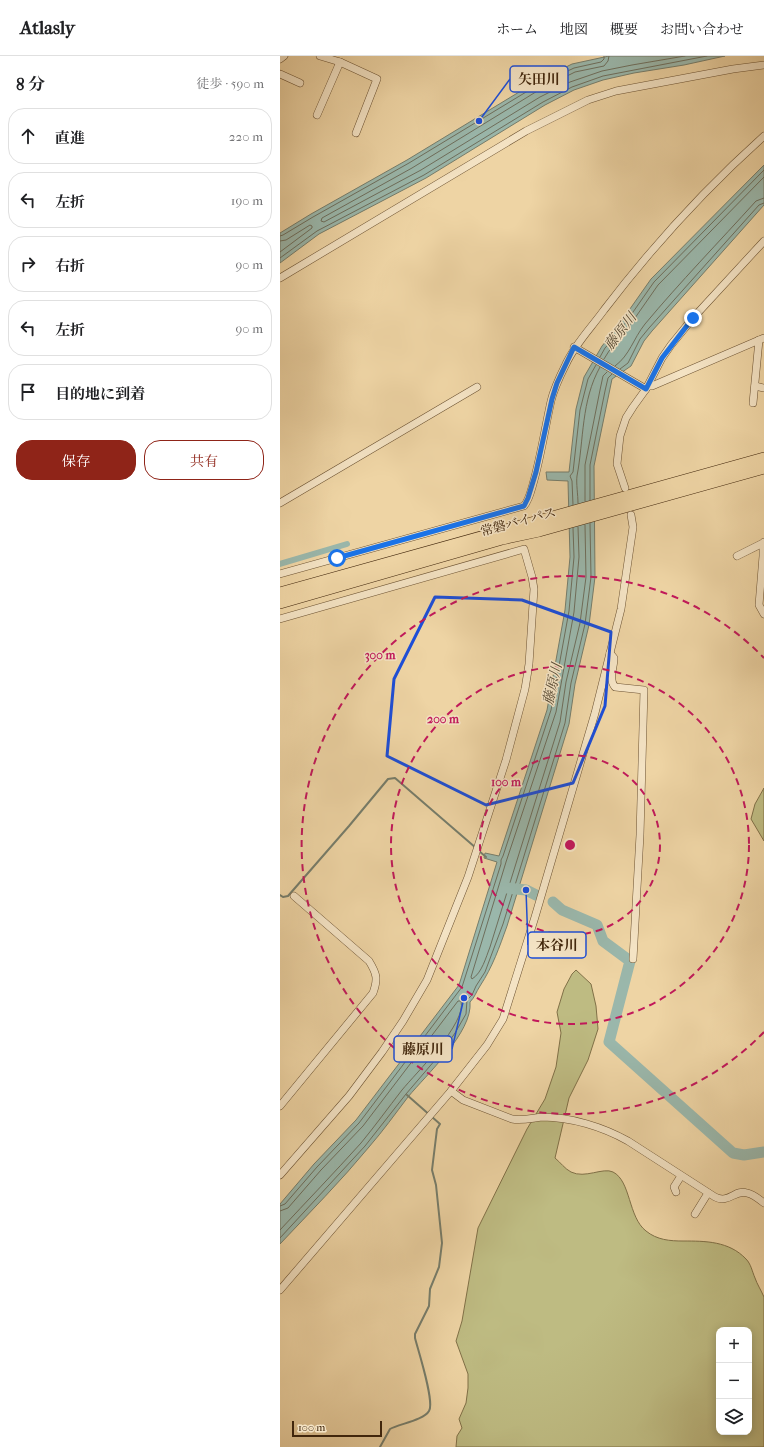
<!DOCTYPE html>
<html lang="ja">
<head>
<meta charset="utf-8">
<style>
	body { margin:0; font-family:"IM FELL French Canon","Noto Serif JP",serif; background:#f2f2f2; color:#202124 }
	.controls { position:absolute; right:12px; bottom:12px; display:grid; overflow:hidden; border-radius:8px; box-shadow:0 2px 10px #0003 }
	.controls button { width:36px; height:36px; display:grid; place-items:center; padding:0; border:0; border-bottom:1px solid #e0e0e0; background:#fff; color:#202124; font:20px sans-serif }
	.scale { position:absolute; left:12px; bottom:10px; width:90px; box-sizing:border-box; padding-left:4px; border:2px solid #41260c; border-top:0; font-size:11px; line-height:14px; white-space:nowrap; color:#41260c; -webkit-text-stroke:3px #f4e3c4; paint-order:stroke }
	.stop { position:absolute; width:12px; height:12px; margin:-9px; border:3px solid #1a73e8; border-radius:50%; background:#fff }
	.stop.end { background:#1a73e8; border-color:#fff; box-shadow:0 1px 4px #0008 }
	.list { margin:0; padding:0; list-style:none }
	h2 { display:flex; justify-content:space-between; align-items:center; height:52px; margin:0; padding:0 16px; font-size:17px }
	h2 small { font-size:13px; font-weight:400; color:#757577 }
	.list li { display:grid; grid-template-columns:26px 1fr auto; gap:12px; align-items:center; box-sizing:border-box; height:56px; margin:0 8px 8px; padding:0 8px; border:1px solid #e0e0e0; border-radius:16px }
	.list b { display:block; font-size:15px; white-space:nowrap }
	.list em { font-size:13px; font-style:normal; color:#757577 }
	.actions { display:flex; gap:8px; padding:12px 16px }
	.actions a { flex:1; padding:9px 0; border:1px solid #8f2418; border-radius:16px; text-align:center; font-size:14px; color:#8f2418 }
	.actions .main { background:#8f2418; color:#fff }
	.icon { flex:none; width:22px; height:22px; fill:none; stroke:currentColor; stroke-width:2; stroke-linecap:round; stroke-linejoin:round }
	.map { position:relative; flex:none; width:484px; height:1391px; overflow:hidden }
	header { display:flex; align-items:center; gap:24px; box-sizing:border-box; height:56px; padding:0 20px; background:#fff; border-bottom:1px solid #e0e0e0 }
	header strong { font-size:19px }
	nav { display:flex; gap:22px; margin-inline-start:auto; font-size:14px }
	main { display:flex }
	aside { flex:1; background:#fff }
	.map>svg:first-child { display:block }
</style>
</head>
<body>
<header>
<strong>Atlasly</strong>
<nav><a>ホーム</a><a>地図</a><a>概要</a><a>お問い合わせ</a></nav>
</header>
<main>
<aside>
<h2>8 分<small>徒歩 · 590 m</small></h2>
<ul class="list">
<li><svg class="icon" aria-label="ahead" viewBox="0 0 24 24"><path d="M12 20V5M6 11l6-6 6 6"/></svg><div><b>直進</b></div><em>220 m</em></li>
<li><svg class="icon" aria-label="left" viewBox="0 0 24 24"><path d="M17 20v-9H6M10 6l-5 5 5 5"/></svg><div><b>左折</b></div><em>190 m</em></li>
<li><svg class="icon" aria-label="right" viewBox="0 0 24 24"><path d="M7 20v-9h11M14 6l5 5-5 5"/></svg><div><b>右折</b></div><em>90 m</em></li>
<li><svg class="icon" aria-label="left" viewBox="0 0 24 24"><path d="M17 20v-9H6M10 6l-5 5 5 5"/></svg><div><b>左折</b></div><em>90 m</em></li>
<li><svg class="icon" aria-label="arrive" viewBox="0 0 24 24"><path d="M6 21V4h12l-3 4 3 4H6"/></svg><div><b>目的地に到着</b></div></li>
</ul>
<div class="actions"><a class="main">保存</a><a>共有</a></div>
</aside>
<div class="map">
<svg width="484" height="1391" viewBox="0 0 484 1391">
	<rect width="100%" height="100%" fill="#eed4a4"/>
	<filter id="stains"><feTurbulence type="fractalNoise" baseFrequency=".005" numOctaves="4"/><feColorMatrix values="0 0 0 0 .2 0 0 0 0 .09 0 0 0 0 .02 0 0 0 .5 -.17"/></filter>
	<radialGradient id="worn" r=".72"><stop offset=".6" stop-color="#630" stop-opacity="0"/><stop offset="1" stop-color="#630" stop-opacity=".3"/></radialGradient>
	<!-- green -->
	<g fill="#bebb82" stroke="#807047" fill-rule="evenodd">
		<path d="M484 732V785L471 763 475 748Z"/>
		<path d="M296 914 311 928 316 950 318 973 308 1004 289 1042 275 1102C280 1106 285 1113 291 1116 305 1123 323 1111 333 1116 351 1125 348 1161 366 1175 377 1184 390 1185 403 1185 425 1185 449 1185 466 1203 471 1208 472 1215 475 1222 477 1228 481 1234 484 1241V1391H176L177 1380 182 1372 179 1363 186 1347 188 1332V1318L176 1285 182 1265 198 1172 247 1073 265 1043 276 1011 281 977 277 956 284 933 292 918ZM439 1274H469V1376H439Z"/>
	</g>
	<!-- water -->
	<g fill="#9ab7ab" stroke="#767d6b">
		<path d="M329 0H445L404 9 354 17 323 24 294 34 265 49 146 122 39 178 0 207V177L31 158 127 104 254 27 292 8Z"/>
		<path d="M484 109V149L372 275 364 285 351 310 332 323 314 410 315 521 309 569 295 628 289 668 227 870C219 892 213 910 200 930 196 936 195 941 190 946 193 976 146 1019 128 1041 115 1058 103 1075 89 1091 61 1125 30 1156 0 1188V1148L34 1108 76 1064 179 929 217 806 204 802 205 797 219 800 267 654 285 554 290 501 288 425 267 424 266 416H289L296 353 304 321 322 290 333 277 371 223Z"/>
	</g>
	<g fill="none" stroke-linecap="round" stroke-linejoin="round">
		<!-- shore -->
		<g stroke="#6e6e5c" stroke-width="1">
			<path d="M329 0 328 5 324 10 295 16 259 34 132 112 42 162 41 165 44 166 141 114 260 41 290 26 322 15 352 9 405 0"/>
			<path d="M0 180 3 179 33 161 129 107 256 30 294 12 321 6 324 3V0"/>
			<path d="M0 185 6 184 30 169 32 170V172L0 196"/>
			<path d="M0 202 37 175 144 119 263 46 292 31 323 20 427 0"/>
			<path d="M320 301 325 292 337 279 374 226 484 114"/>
			<path d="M324 303 329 295 341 282 378 229 484 121"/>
			<path d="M335 310C350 299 353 283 365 268 400 226 439 186 476 145L484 142"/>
			<path d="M340 313 348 307 360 283 369 272 479 149 484 147"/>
			<path d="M310 444V409L325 335 328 322 332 318"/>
			<path d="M305 445V409L320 334 323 320 327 316"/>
			<path d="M298 447C298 439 296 427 297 420 304 383 301 345 320 311"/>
			<path d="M293 449 292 425 290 420 293 416 300 354 308 323 316 309"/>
			<path d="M298 471 299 501 294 556 276 656 226 806 191 921 192 923C202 917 206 901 210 891L280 666 286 626 300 567 306 521 305 469"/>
			<path d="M0 1150 5 1148 37 1111 79 1067 182 931 221 808V804L223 800 271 654 289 555 294 501 293 472"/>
			<path d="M0 1155 8 1152 41 1114 83 1070 178 945H181C187 967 136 1017 122 1034 108 1052 95 1070 81 1087 54 1117 27 1145 0 1174"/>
			<path d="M0 1182 85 1090 126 1038 162 996 175 977 186 958 187 944 192 939 196 930 205 916 223 868 285 667 291 627 305 568 311 521 310 467"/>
		</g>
		<!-- stream -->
		<g stroke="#767d6b" stroke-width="2">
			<path d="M199 795 206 801"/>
			<path d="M0 839 3 841 8 840 69 770 108 723 115 722 196 792"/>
			<path d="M100 1391 110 1373C119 1368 144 1364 149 1355 155 1346 138 1294 135 1282V1278L149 1250 150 1233 159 1211 162 1187 156 1129 152 1114 157 1073 160 1068 127 1039"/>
		</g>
		<!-- canal -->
		<path stroke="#9ab7ab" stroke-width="6" d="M0 508 67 488"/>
		<!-- river -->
		<g stroke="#9ab7ab" stroke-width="11">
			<path d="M227 832 246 834 256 839"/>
			<path d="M273 846 282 854 317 869 323 885 350 905 329 986 453 1097 464 1099 484 1096"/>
		</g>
		<defs>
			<g id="minor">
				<path d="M40 0 60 6 97 23 76 77"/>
				<path d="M0 3 4 0"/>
				<path d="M0 18 20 27"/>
				<path d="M37 59 60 6"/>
				<path d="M0 222 246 75 308 44 336 35 453 13 484 9"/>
				<path d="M294 291 366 333"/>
				<path d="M368 330H372L484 282"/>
				<path d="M475 330 484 332"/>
				<path d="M473 347 479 284"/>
				<path d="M345 432 337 408 340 380 346 362 353 351 366 333 382 302 391 289 413 262 484 185"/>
				<path d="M0 447 197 331"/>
				<path d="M484 486 483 489V500L479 549 484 558"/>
				<path d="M457 500 483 487"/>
				<path d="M0 518 244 450C249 444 251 435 253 428 261 400 265 372 271 345 274 332 280 320 286 308 295 288 311 272 324 254 372 191 426 132 484 80"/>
				<path d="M0 563 244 493 252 521 254 533 249 608 245 633 226 704 188 821 147 924 123 965 102 996 69 1040 0 1119"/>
				<path d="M330 597 334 602C334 612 328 623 335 631L364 634 360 779 353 903"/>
				<path d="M171 1035 183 1044 232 1063C242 1065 252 1062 262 1061 291 1061 323 1071 348 1085L435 1141C449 1148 455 1133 467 1137 473 1138 479 1143 484 1147"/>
				<path d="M0 1050 93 937C98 923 97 918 89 905L14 840"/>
				<path d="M396 1136 394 1131 401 1120"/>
				<path d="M415 1158 428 1137"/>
				<path d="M0 1234 171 1035 207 989 223 963 255 861 315 657 341 553 353 471 351 459"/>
			</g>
			<g id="trunk">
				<path d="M0 537 484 402"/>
				<path d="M0 547 222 483 259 475 484 412"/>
			</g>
		</defs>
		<!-- minor casing -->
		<use href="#minor" stroke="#6c5232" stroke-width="8"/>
		<!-- trunk casing -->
		<use href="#trunk" stroke="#41260c" stroke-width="12"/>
		<!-- minor -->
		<use href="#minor" stroke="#f4e3c4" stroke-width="7"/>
		<!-- trunk -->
		<use href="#trunk" stroke="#eed4a4" stroke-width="11"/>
	</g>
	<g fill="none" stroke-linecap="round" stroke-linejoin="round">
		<!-- route -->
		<path stroke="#1a73e8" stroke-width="5" d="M57 502 244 450 248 442 256 416 272 343 277 327 294 291 366 333 382 302 413 262"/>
	</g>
	<!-- marked area -->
	<path fill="none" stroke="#1d4ed8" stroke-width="3" stroke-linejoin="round" d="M155 541 242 544 331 576 325 650 293 727 206 749 107 700 114 623Z"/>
	<!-- distance rings -->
	<g fill="none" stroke="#c2185b" stroke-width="2" stroke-dasharray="7 5">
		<circle cx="290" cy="789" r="90"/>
		<circle cx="290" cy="789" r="179"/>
		<path d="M484 976A269 269 0 1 1 484 602"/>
	</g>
	<g text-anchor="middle" stroke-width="3" stroke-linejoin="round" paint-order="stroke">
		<!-- street labels -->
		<g font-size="13" fill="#41260c" stroke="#f4e3c4">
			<text transform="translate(238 465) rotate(-15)" y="5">常磐バイパス</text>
		</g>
		<!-- water labels -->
		<g font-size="14" font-style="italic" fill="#574a34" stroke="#f4e3c4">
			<text transform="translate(340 275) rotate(-52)" y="5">藤原川</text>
			<text transform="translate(272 628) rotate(-77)" y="5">藤原川</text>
		</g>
	</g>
	<circle cx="290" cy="789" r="6" fill="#c2185b" stroke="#f4e3c4" stroke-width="2"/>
	<g font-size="12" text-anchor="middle" font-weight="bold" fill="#c2185b" stroke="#f4e3c4" stroke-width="3" stroke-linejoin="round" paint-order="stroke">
		<text x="100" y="603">300 m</text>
		<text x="163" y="667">200 m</text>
		<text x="226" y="730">100 m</text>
	</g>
	<!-- callouts -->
	<path fill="none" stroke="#1d4ed8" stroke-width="1.5" d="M199 65L230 23M246 834L248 889M184 942L172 993"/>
	<g fill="#1d4ed8" stroke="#f4e3c4" stroke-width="1.5">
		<circle cx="199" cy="65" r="4"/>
		<circle cx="246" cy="834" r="4"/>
		<circle cx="184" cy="942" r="4"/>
	</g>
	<g fill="#f4e3c4" stroke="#1d4ed8" stroke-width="1.5">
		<rect x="230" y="10" width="58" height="26" rx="4"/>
		<rect x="248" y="876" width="58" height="26" rx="4"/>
		<rect x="114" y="980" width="58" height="26" rx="4"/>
	</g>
	<g font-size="14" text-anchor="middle" font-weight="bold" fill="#41260c">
		<text x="259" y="28">矢田川</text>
		<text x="277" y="894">本谷川</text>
		<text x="143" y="998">藤原川</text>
	</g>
	<rect width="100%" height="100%" filter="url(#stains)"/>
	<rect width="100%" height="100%" fill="url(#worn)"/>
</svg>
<div class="controls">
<button>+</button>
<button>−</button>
<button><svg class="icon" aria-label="layers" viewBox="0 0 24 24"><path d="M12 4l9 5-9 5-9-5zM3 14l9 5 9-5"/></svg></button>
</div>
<div class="scale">100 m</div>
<div class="stop" style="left:57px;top:502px"></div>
<div class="stop end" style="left:413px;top:262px"></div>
</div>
</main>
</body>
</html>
